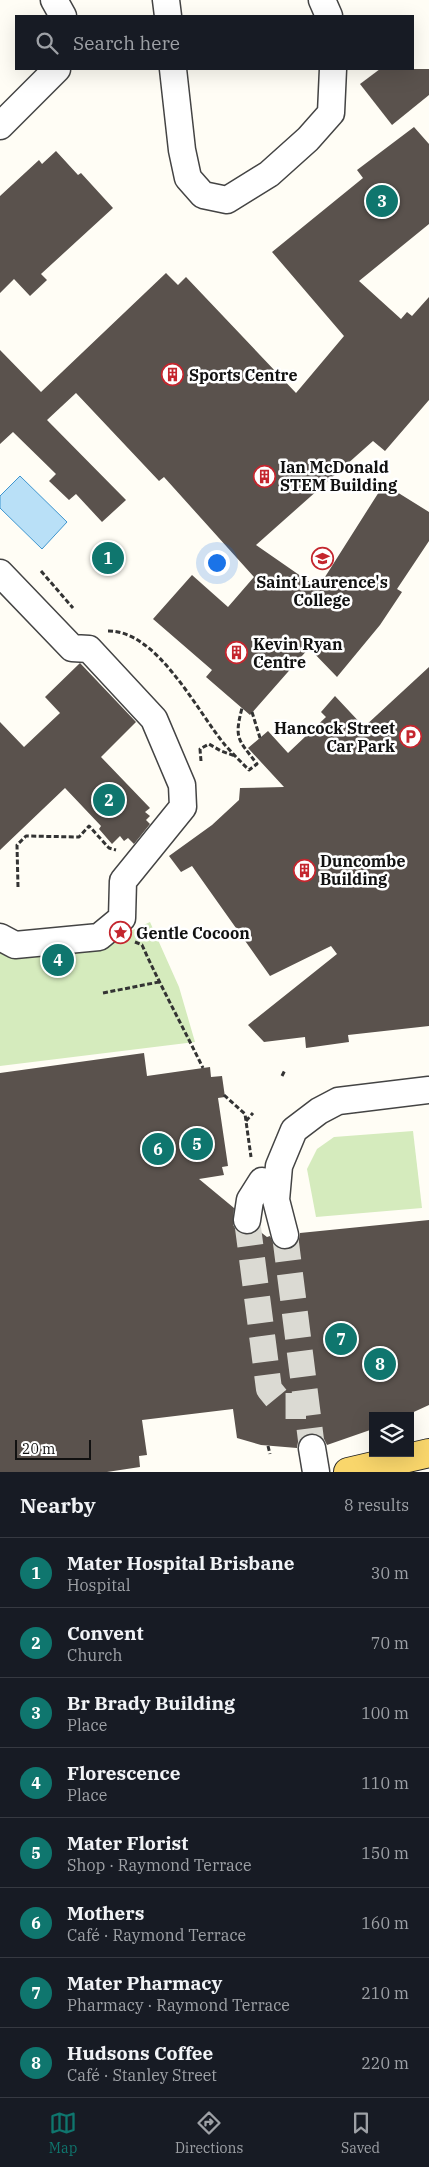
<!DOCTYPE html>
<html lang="en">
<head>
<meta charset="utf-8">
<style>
	body { margin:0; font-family:"IBM Plex Serif",serif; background:#242831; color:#f1f3f6 }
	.controls { position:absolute; right:15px; bottom:15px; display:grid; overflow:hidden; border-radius:0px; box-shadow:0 5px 20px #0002 }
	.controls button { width:45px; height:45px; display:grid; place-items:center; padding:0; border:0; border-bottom:1px solid #363941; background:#171b24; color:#f1f3f6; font:25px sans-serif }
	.scale { position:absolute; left:15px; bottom:12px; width:76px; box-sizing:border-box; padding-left:5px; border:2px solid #111; border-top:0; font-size:14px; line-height:18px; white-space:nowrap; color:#111; -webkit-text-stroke:4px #fff; paint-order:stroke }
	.you { position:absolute; left:216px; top:562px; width:18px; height:18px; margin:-12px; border:4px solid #fff; border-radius:50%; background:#1a73e8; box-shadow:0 0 0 8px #1a73e833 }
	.badge { display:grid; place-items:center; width:32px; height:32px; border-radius:50%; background:#0f766e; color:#fff; font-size:16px; font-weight:700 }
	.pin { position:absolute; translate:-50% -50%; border:2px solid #fff; box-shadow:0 1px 5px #0006 }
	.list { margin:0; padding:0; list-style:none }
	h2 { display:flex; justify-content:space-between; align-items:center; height:65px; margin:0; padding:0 20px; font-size:21px }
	h2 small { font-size:16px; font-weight:400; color:#9ea1a6 }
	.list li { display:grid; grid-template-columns:32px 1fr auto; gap:15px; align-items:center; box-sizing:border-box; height:70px; padding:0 20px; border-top:1px solid #363941 }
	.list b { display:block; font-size:19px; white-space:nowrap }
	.list p { margin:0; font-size:16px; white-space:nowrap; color:#9ea1a6 }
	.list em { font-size:16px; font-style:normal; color:#9ea1a6 }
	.icon { flex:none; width:28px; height:28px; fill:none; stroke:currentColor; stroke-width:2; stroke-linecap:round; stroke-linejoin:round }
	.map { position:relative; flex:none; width:429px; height:1472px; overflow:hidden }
	.search { position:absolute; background:#171b24; box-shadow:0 5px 20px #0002; left:15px; right:15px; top:15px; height:55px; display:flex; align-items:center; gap:12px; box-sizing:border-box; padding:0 18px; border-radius:0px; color:#9ea1a6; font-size:19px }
	.sheet { height:625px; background:#171b24 }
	nav { display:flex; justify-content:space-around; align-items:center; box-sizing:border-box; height:70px; border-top:1px solid #363941; background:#171b24; font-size:14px; color:#9ea1a6 }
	nav a { display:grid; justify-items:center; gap:2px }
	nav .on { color:#0f766e }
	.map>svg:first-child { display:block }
</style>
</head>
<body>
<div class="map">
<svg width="429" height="1472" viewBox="0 0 429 1472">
	<rect width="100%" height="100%" fill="#fffdf5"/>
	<!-- green -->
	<g fill="#d5ebbd">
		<path d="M150 922 179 987 195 1042 0 1066V952L13 954 89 950Z"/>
		<path d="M413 1131 422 1208 316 1217 307 1169 317 1149 334 1137Z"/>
	</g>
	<!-- water -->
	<path fill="#b9e0f7" stroke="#3f96cf" d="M20 476 67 522 42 549 0 508V496Z"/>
	<!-- building -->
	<g fill="#5a524d">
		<path d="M380 69H429V95L392 125 360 84Z"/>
		<path d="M414 127 429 144V224L359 281 401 319 407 312 412 316 429 297V400L385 451 373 441 256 545 318 588 384 484 429 512V541L397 589 402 592 380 625 337 677 309 648 250 715 206 677 212 670 153 619 192 575 228 607 254 577 164 477 159 481 76 393 47 420 126 500 102 522 76 494 69 500 49 481 56 474 13 432 0 444V350L41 392 166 273 178 285 186 277 296 393 344 336 272 252 363 178 357 170Z"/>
		<path d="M56 151 78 175 81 173 113 208 41 274 47 280 30 296 14 279 0 293V196L39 160 42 164Z"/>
		<path d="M80 663 136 722 101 757 150 808 145 812 150 816 146 820 150 824 134 844 128 838 124 841 120 836 112 844 99 829 101 826 65 788 0 850V722L24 747 60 713 45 697Z"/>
		<path d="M429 667V1026L348 1035 349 1042 306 1048 305 1037 264 1042 248 1025 337 954 331 946 270 976 192 866 181 872 169 856 212 825 239 800 240 788 284 787 248 748 268 731 288 753 326 717 321 712 335 696 364 727Z"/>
		<path d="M144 1053 147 1076 210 1067 211 1077 222 1076 225 1097 218 1098 228 1166 222 1167 224 1175 199 1179 234 1208 233 1225 238 1232 244 1235 252 1234 258 1230 267 1237 270 1236 275 1246 281 1249 288 1250 296 1245 299 1239 300 1233 429 1220V1405L405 1416H373V1429L327 1445 324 1439 318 1434 309 1433 302 1437 298 1442 297 1448 261 1445 237 1438 233 1409 142 1420 147 1455 139 1456 140 1467 107 1472H0V1073Z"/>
	</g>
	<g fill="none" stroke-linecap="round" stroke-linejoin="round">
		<!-- minor-tunnel -->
		<g stroke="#dbdad3" stroke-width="26" stroke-dasharray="26 13" stroke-linecap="butt">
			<path d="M247 1220 269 1389 283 1406H306"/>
			<path d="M285 1235 312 1448"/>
		</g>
		<defs>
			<g id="minor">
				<path d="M54 0 63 16"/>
				<path d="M166 0 168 16"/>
				<path d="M322 0 329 16"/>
				<path d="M173 69 182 150 188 178 203 195 227 200 269 174 308 139 331 113 333 69"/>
				<path d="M0 126 57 69"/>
				<path d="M0 573 72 648 89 649 154 719 182 785 183 807 123 881 122 918 99 937 15 945 0 937"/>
				<path d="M247 1220 250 1200 262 1181"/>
				<path d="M285 1235 276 1200 279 1166 294 1130 319 1111 338 1101 429 1090"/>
				<path d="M312 1448 316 1472"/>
			</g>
			<path id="major" d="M348 1472 429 1453"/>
		</defs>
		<!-- minor casing -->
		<use href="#minor" stroke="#444" stroke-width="29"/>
		<!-- major casing -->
		<use href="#major" stroke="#222" stroke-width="30"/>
		<!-- path -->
		<g stroke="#333" stroke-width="3" stroke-dasharray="5 2.5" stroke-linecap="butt">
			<path d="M41 571 73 608"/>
			<path d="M108 631C157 630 197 711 225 745 233 754 241 762 249 770L257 764C238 739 234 739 242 708"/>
			<path d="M252 712 260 738"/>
			<path d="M201 761 200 749 209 744 221 751 235 756"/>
			<path d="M18 887 17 845 26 836 79 837 89 826 109 848 116 850"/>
			<path d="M135 942 142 945C161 987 183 1027 203 1068"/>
			<path d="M103 993 159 982"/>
			<path d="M282 1076 285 1070"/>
			<path d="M224 1095 245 1114 251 1157"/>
			<path d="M246 1121 253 1113"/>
			<path d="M268 1446 270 1454"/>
		</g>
		<!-- minor -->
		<use href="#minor" stroke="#fff" stroke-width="26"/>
		<!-- major -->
		<use href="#major" stroke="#f9d66b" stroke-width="28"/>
	</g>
	<!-- icons -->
	<defs>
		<symbol id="building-ring" viewBox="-11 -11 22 22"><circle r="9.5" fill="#fff" stroke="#c4262e" stroke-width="1.5"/><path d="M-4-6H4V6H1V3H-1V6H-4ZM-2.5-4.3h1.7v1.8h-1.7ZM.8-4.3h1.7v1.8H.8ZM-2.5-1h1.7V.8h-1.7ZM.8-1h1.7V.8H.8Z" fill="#c4262e"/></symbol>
		<symbol id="school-ring" viewBox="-11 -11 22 22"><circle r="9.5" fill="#fff" stroke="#c4262e" stroke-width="1.5"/><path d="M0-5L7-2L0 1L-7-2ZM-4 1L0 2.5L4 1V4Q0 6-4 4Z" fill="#c4262e"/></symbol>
		<symbol id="parking-ring" viewBox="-11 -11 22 22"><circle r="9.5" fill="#fff" stroke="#c4262e" stroke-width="1.5"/><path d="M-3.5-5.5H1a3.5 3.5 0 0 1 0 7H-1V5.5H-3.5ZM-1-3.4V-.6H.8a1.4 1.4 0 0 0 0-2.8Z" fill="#c4262e"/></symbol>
		<symbol id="sight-ring" viewBox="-11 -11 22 22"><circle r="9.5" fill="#fff" stroke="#c4262e" stroke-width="1.5"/><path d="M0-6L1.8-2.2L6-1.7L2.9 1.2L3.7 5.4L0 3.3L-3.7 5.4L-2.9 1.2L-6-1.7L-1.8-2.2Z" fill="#c4262e"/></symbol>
	</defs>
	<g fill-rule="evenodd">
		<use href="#building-ring" x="160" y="362" width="25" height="25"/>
		<use href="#building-ring" x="252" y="464" width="25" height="25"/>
		<use href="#school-ring" x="310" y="546" width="25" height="25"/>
		<use href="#building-ring" x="224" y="640" width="25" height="25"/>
		<use href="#parking-ring" x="398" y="724" width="25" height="25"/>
		<use href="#building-ring" x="292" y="858" width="25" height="25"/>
		<use href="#sight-ring" x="108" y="920" width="25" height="25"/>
	</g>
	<g text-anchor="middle" stroke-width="5" stroke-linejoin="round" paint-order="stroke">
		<!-- poi labels -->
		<g font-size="16" font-weight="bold" fill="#111" stroke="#fff" text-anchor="start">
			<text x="189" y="381">Sports Centre</text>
			<text x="280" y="473">Ian McDonald<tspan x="280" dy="18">STEM Building</tspan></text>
			<text x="322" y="588" text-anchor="middle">Saint Laurence's<tspan x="322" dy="18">College</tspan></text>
			<text x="253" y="650">Kevin Ryan<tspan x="253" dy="18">Centre</tspan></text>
			<text x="395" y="734" text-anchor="end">Hancock Street<tspan x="395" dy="18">Car Park</tspan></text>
			<text x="320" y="867">Duncombe<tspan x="320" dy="18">Building</tspan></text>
			<text x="136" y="939">Gentle Cocoon</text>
		</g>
	</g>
</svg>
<div class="controls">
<button><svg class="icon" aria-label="layers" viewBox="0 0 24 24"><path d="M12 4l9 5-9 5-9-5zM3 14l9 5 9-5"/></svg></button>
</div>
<div class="scale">20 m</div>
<div class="you"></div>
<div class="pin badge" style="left:108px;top:558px">1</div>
<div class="pin badge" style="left:109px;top:800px">2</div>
<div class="pin badge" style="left:382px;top:201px">3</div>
<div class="pin badge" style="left:58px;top:960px">4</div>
<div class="pin badge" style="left:197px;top:1144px">5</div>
<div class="pin badge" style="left:158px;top:1149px">6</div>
<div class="pin badge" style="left:341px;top:1339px">7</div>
<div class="pin badge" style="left:380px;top:1364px">8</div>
<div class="search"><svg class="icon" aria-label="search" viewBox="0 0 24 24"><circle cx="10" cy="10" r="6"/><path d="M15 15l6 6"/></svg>Search here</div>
</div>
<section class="sheet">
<h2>Nearby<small>8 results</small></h2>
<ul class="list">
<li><span class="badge">1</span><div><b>Mater Hospital Brisbane</b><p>Hospital</p></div><em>30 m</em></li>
<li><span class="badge">2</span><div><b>Convent</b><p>Church</p></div><em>70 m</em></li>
<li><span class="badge">3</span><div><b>Br Brady Building</b><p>Place</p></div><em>100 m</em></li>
<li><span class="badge">4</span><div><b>Florescence</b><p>Place</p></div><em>110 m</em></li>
<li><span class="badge">5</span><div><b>Mater Florist</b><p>Shop · Raymond Terrace</p></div><em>150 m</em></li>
<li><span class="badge">6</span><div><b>Mothers</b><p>Café · Raymond Terrace</p></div><em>160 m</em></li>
<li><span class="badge">7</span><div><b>Mater Pharmacy</b><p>Pharmacy · Raymond Terrace</p></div><em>210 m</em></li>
<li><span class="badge">8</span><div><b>Hudsons Coffee</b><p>Café · Stanley Street</p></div><em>220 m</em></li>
</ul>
</section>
<nav>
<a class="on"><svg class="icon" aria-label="map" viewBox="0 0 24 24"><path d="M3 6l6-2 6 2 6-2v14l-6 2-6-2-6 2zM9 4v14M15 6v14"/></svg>Map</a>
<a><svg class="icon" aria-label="directions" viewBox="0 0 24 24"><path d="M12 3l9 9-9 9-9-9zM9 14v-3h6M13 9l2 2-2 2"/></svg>Directions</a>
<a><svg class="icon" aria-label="saved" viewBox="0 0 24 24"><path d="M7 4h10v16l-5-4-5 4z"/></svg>Saved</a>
</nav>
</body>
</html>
